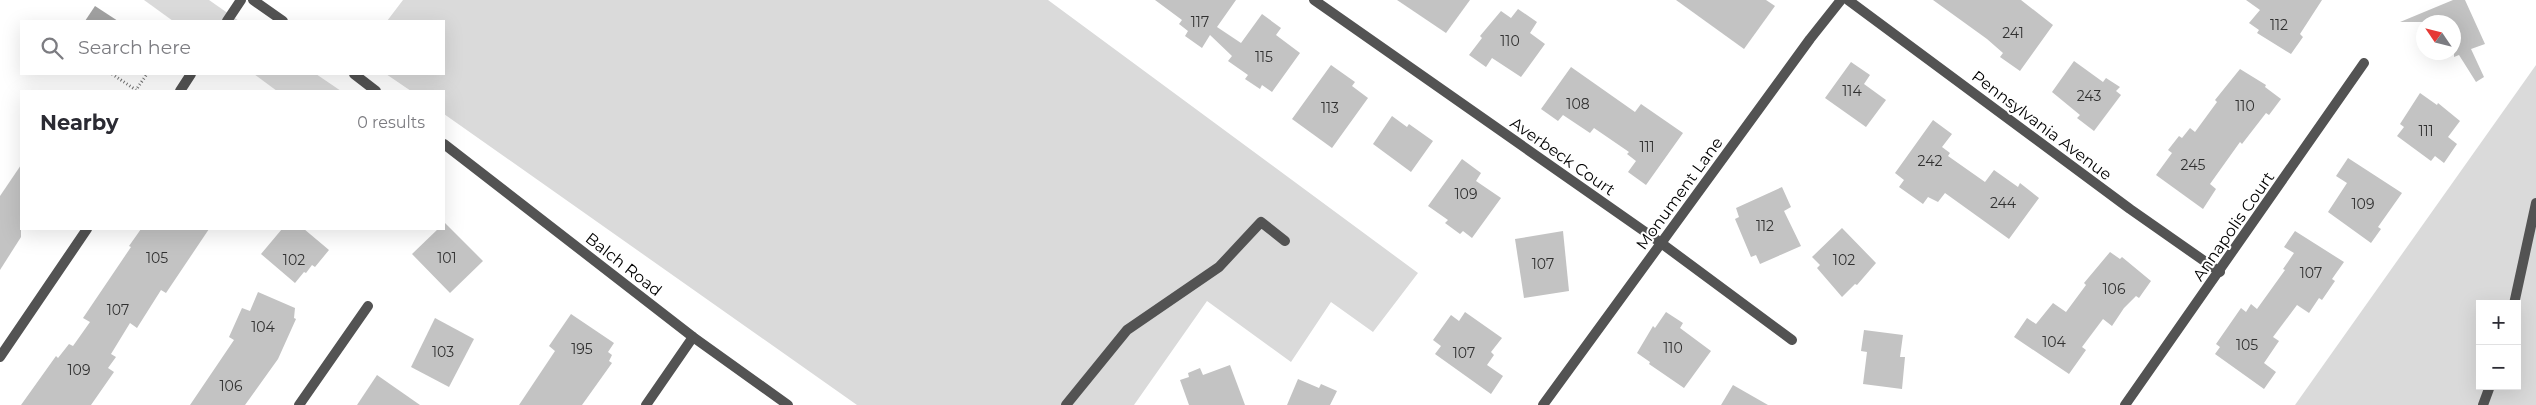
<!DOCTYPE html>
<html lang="en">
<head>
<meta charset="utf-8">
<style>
	body { margin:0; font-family:Montserrat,sans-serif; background:#f7f7f7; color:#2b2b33 }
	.controls { position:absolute; right:15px; bottom:15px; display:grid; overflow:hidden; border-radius:0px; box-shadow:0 5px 20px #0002 }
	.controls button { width:45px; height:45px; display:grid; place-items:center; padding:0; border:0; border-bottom:1px solid #e1e1e2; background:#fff; color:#2b2b33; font:25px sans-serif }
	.compass { position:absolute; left:2416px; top:15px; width:45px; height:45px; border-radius:50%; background:#fff; box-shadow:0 5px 20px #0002; rotate:305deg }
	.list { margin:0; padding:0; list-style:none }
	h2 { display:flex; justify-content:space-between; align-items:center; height:65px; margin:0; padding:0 20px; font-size:21px }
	h2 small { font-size:16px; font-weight:400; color:#7c7c81 }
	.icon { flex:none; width:28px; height:28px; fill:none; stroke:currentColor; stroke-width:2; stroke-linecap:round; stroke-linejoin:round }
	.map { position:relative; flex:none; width:2536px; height:405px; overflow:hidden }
	.search { position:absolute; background:#fff; box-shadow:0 5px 20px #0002; left:20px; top:20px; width:425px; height:55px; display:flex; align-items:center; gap:12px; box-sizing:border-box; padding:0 18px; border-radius:0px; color:#7c7c81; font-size:19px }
	.panel { position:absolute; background:#fff; box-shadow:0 5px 20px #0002; left:20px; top:90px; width:425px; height:140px; border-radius:0px }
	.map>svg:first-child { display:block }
</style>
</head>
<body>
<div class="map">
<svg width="2536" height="405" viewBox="0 0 2536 405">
	<rect width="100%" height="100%" fill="#fff"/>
	<!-- green -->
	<g fill="#dadada" fill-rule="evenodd">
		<path d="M144 0H209L239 21H173Z"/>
		<path d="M403 0H1048L1418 273 1373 332 1331 302 1291 362 1207 301 1134 405H857L444 114V91H411L386 74H444V21H387Z"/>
		<path d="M2536 65V405H2295ZM2480 304H2517V386H2480Z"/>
		<path d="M254 74H316L341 91H277Z"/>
	</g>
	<!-- water -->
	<path fill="#a1a1a1" d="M95 6 118 21H85Z"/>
	<!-- building -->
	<g fill="#c3c3c3">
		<path d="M1155 0H1236L1217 27 1241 43 1262 14 1281 28 1276 35 1300 53 1272 92 1262 85 1260 89 1245 79 1248 75 1228 61 1232 56 1210 35 1202 48 1185 36 1188 31 1179 24 1182 20Z"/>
		<path d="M1397 0H1470L1446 33Z"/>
		<path d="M1676 0H1766L1775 6 1744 49Z"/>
		<path d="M1933 0H2021L2053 25 2020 71 2000 57 2003 53 1987 39Z"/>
		<path d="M2246 0H2322L2300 34 2303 37 2291 54 2257 33 2259 30 2249 23 2260 10Z"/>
		<path d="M2453 0H2465L2485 44 2471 49 2484 77 2476 82 2459 55 2454 57V22H2400Z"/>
		<path d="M1518 9 1537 22 1530 33 1545 44 1521 77 1492 58 1486 67 1469 55 1482 38 1480 36 1501 11 1511 18Z"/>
		<path d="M2074 61 2103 82 2106 78 2120 87 2116 91 2121 95 2094 131 2077 118 2080 115 2052 92Z"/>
		<path d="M1851 62 1870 75 1864 84 1886 100 1866 127 1825 98Z"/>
		<path d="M1331 65 1355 82 1352 86 1368 98 1332 148 1292 119Z"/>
		<path d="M1571 67 1635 112 1641 104 1683 133 1646 185 1628 172 1636 161 1627 154 1629 152 1594 128 1590 133 1563 115 1558 121 1541 109Z"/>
		<path d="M2240 69 2266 85 2265 87 2281 99 2269 115 2266 113 2242 144 2240 142 2210 184 2216 189 2203 209 2156 175 2172 153 2168 150 2179 136 2182 138 2190 128 2195 132 2217 102 2215 100Z"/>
		<path d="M2420 93 2437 105 2438 103 2460 121 2448 137 2457 144 2444 163 2435 156 2431 161 2397 136 2404 127 2400 124Z"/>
		<path d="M1392 116 1407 127 1409 124 1433 141 1411 172 1373 144Z"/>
		<path d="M1933 120 1952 134 1942 147 1950 153 1948 156 1985 182 1994 170 2018 187 2020 183 2039 198 2009 239 1945 193 1938 202 1928 197 1923 204 1899 187 1904 180 1895 173Z"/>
		<path d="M2348 158 2402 193 2378 227 2381 229 2371 243 2328 212 2347 183 2336 176Z"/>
		<path d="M1462 159 1481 173 1476 181 1501 198 1472 238 1463 231 1460 234 1445 223 1448 220 1428 206Z"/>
		<path d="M21 165V237L0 270V196Z"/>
		<path d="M1782 187 1791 207 1784 211 1801 246 1760 264 1756 255 1751 257 1735 219 1739 217 1736 208Z"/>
		<path d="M444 222 483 261 450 293 412 254 438 229H444Z"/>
		<path d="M1842 228 1876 263 1857 285 1855 284 1842 297 1817 268 1820 265 1812 257Z"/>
		<path d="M141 229H209L166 293 161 290 137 328 130 323 111 354 116 357 108 368 114 372 91 405H21L56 356 58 358 69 344 73 346 90 322 83 318 131 247 129 246Z"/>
		<path d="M282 229H304L329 250 315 267 312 265 306 273 304 272 295 283 261 254Z"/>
		<path d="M1563 231 1569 291 1524 298 1515 239Z"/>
		<path d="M2295 231 2344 262 2332 279 2335 281 2322 300 2319 298 2309 313 2297 305 2273 337 2279 341 2264 363 2276 372 2264 389 2215 354 2220 347 2216 344 2241 308 2246 312 2251 304 2257 309 2285 270 2283 269 2294 253 2284 247Z"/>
		<path d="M2110 252 2120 259 2122 257 2151 281 2139 298 2136 296 2124 308 2112 326 2103 319 2082 347 2086 350 2069 374 2014 337 2027 318 2036 324 2053 303 2066 312 2086 285 2084 283Z"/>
		<path d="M258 292 295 308 294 318 296 319 278 359 245 405H190L234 340 229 337 242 308 250 311Z"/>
		<path d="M1465 312 1502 338 1491 352 1494 355 1487 365 1503 376 1491 394 1435 354 1441 346 1433 340 1451 315 1459 321Z"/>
		<path d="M1666 312 1683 323 1680 328 1711 351 1684 388 1649 364 1650 362 1637 353 1653 326 1655 328Z"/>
		<path d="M571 314 614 343 608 352 612 355 609 361 612 363 582 405H519L555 351 549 346Z"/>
		<path d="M435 318 474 339 449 387 411 367Z"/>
		<path d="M1864 330 1903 335 1900 357H1905L1902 389 1863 384 1867 352 1861 351Z"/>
		<path d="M1230 365 1245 405H1189L1180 380 1189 377 1188 373 1200 368 1203 375Z"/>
		<path d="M377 375 420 405H357Z"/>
		<path d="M1298 379 1319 388 1321 384 1337 391 1330 405H1287Z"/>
		<path d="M1733 385 1768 405H1721Z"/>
	</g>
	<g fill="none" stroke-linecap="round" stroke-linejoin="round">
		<!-- path -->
		<path stroke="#757575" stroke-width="3" stroke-dasharray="1 2.5" stroke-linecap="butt" d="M112 74 136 90 147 74"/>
		<!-- service -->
		<g stroke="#535353" stroke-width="10">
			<path d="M2514 304 2536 203"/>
			<path d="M1066 405 1127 330 1219 267 1261 222 1285 241"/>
			<path d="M2483 405 2490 386"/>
		</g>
		<!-- minor -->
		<g stroke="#535353" stroke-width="10">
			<path d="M1314 0 1661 243 1792 340"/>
			<path d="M1848 0 2130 209 2220 272"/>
			<path d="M227 21 241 0"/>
			<path d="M180 91 191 74"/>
			<path d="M0 357 87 229"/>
			<path d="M299 405 368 306"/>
			<path d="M646 405 693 337"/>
			<path d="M1543 405 1810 39 1841 0"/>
			<path d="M2125 405 2364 63"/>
		</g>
		<!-- tertiary -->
		<g stroke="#535353" stroke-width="10">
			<path d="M253 0 283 21"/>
			<path d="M354 74 376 91"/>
			<path d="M444 144 693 337 788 405"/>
		</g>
	</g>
	<g text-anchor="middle" stroke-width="4" stroke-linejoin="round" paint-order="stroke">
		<!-- number labels -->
		<g font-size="14" fill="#313131">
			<text x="1200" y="27">117</text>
			<text x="2279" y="30">112</text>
			<text x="2013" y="38">241</text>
			<text x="1510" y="46">110</text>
			<text x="1264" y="62">115</text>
			<text x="1852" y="96">114</text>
			<text x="2089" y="101">243</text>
			<text x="1578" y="109">108</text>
			<text x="2245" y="111">110</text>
			<text x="1330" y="113">113</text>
			<text x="2426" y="136">111</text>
			<text x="1647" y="152">111</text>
			<text x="1930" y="166">242</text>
			<text x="2193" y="170">245</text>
			<text x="1466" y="199">109</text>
			<text x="2003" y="208">244</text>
			<text x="2363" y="209">109</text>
			<text x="1765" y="231">112</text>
			<text x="157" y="263">105</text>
			<text x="447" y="263">101</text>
			<text x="294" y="265">102</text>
			<text x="1844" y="265">102</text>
			<text x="1543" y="269">107</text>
			<text x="2311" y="278">107</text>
			<text x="2114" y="294">106</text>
			<text x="118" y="315">107</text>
			<text x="263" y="332">104</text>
			<text x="2054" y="347">104</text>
			<text x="2247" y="350">105</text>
			<text x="1673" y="353">110</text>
			<text x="582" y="354">195</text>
			<text x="443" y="357">103</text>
			<text x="1464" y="358">107</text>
			<text x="79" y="375">109</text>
			<text x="231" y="391">106</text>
		</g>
		<!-- street labels -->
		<g font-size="16" fill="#000" stroke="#fff">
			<text transform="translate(2042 125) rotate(37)" y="6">Pennsylvania Avenue</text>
			<text transform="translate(1563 156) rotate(35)" y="6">Averbeck Court</text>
			<text transform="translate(1679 193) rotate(-54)" y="6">Monument Lane</text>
			<text transform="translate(2233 226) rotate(-55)" y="6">Annapolis Court</text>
			<text transform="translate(624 264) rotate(38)" y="6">Balch Road</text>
		</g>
	</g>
</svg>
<div class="controls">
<button>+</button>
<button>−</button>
</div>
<svg class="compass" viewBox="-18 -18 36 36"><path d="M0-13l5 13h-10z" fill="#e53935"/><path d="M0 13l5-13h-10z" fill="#7c7c81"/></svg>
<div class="search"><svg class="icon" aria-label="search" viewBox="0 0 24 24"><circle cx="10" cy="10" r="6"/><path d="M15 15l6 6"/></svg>Search here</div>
<section class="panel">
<h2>Nearby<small>0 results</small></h2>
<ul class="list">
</ul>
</section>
</div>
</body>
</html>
